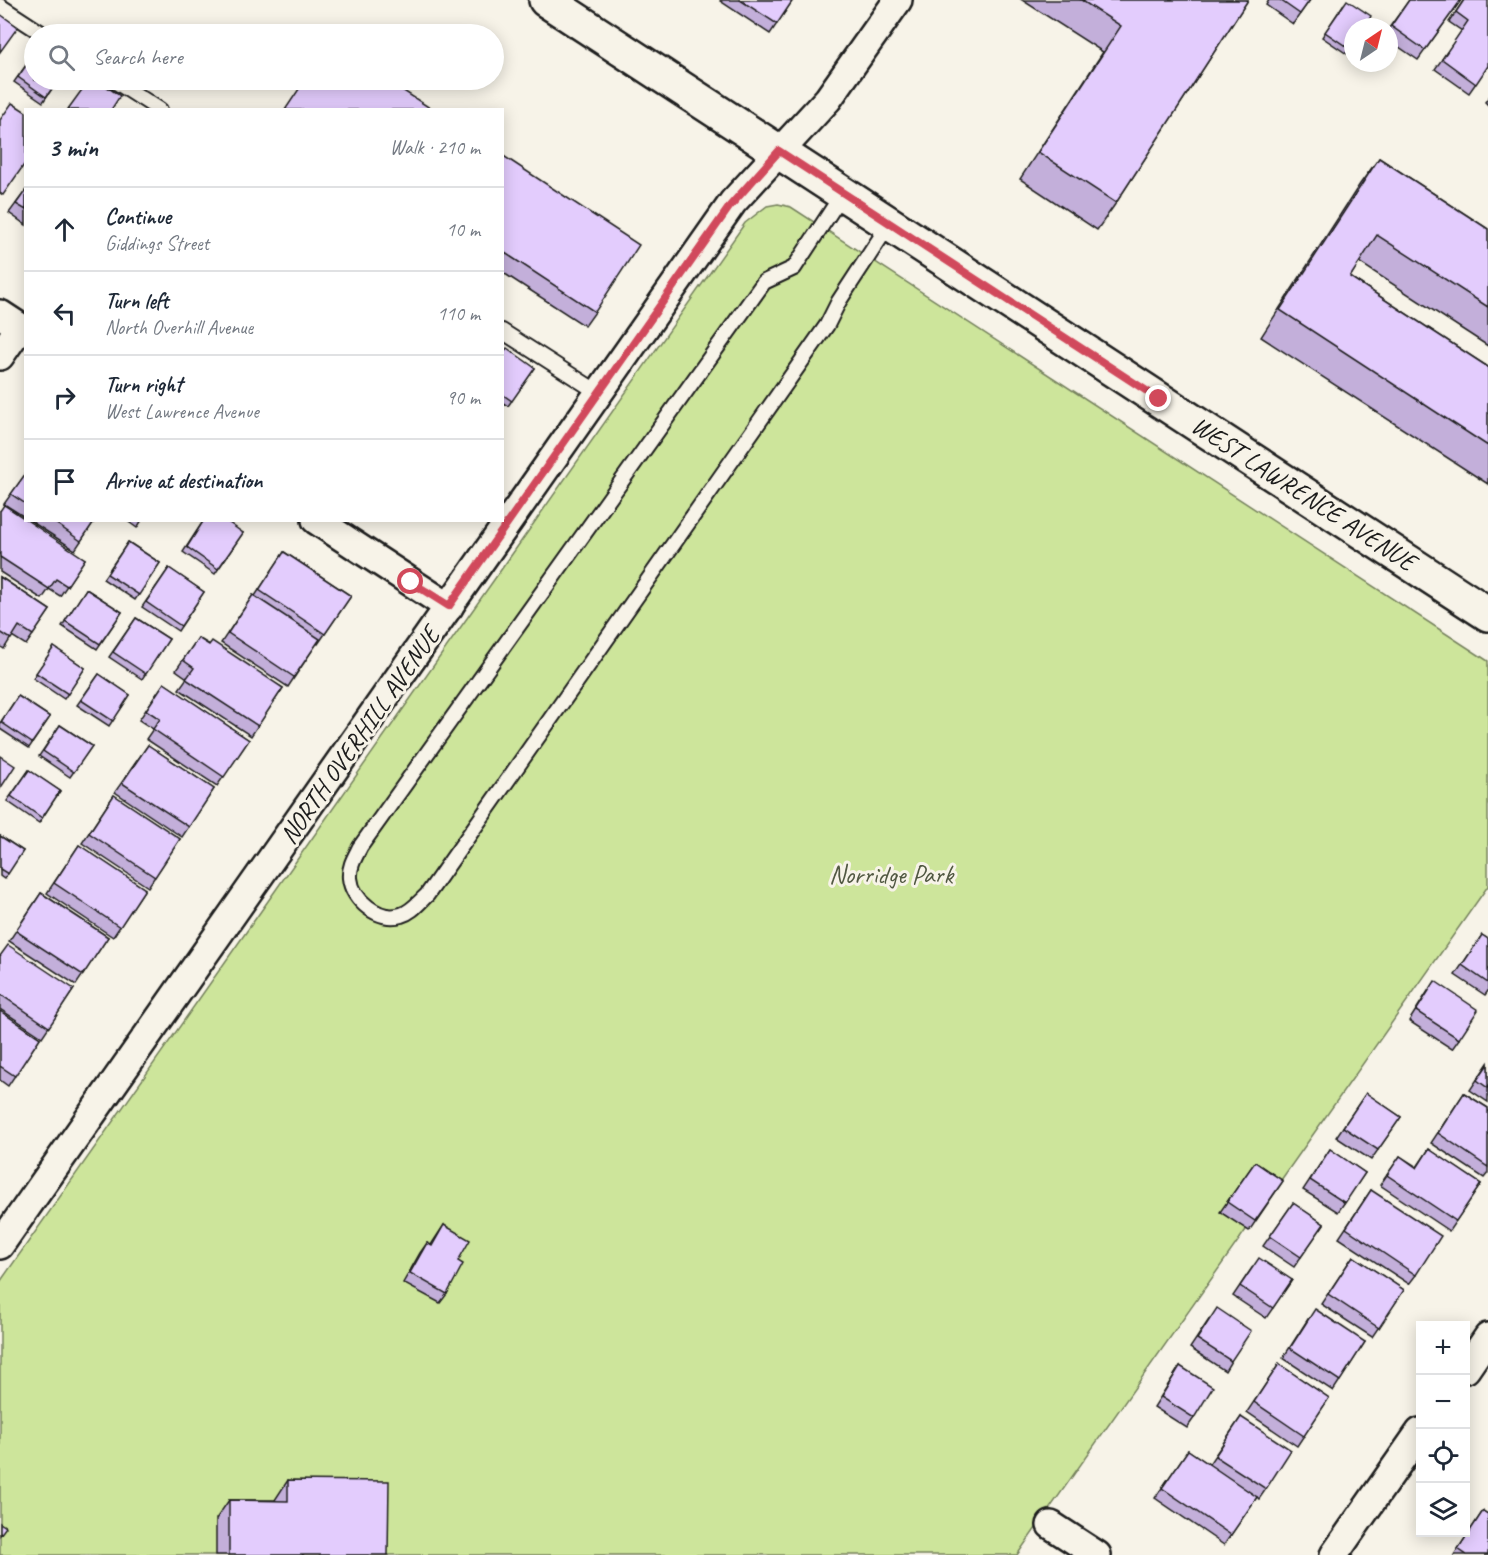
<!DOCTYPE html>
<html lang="en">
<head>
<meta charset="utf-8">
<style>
	body { margin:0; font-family:Caveat,sans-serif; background:#f6f6f7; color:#1f2937 }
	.controls { position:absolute; right:18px; bottom:18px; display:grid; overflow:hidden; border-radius:0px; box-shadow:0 3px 15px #0003 }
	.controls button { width:54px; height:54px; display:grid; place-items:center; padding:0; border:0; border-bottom:2px solid #e0e1e3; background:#fff; color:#1f2937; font:30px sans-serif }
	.compass { position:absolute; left:1344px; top:18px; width:54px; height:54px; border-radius:50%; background:#fff; box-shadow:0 3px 15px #0003; rotate:35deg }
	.stop { position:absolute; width:18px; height:18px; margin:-14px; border:4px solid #d1495b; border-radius:50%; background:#fff }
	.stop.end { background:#d1495b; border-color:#fff; box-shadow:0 2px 6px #0008 }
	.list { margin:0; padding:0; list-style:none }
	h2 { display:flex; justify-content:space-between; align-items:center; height:78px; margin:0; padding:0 24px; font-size:26px }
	h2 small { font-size:20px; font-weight:400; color:#747a83 }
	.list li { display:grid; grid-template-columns:39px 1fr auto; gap:18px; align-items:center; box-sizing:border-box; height:84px; padding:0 24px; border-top:2px solid #e0e1e3 }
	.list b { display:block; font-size:22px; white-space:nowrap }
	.list p { margin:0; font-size:20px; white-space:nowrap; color:#747a83 }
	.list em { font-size:20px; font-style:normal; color:#747a83 }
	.icon { flex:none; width:33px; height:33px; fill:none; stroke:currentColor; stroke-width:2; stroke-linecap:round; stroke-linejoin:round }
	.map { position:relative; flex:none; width:1488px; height:1555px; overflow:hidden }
	.search { position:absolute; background:#fff; box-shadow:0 3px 15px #0003; left:24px; top:24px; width:480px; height:66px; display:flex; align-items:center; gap:15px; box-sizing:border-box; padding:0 21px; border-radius:33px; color:#747a83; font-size:22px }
	.panel { position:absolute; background:#fff; box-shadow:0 3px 15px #0003; left:24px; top:108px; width:480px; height:414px; border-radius:0px }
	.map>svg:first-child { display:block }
</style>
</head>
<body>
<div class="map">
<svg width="1488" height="1555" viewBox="0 0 1488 1555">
	<rect width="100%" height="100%" fill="#f7f3e8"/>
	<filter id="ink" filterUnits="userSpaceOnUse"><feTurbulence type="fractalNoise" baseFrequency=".0167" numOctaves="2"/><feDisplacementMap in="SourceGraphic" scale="12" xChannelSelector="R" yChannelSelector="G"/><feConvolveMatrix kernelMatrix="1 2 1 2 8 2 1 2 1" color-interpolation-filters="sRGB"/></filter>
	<g filter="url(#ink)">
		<!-- green -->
		<path fill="#cde59b" stroke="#74805c" stroke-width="1.5" d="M778 204 791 207 1488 661V886L1017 1555H0V1282L745 223 767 206Z"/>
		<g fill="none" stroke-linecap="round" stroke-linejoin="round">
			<defs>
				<g id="lane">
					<path d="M0 6 43 34"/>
					<path d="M113 80 160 110"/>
					<path d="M843 193 794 268 764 282 360 847C355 857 349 866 350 878 352 900 379 922 401 915 412 912 419 902 427 895L827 325 839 301 890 223"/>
					<path d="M502 331 599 393"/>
				</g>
				<g id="street">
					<path d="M0 314 26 331"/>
					<path d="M0 356 20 327"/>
					<path d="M316 520 449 607"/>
					<path d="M0 1245 733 202 828 99 898 0"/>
					<path d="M1466 1369 1488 1337"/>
					<path d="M1051 1525 1097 1555"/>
					<path d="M1334 1555 1420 1432"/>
				</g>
				<path id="secondary" d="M546 0 1488 614"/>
			</defs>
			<!-- lane casing -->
			<use href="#lane" stroke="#1c1c1c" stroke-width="18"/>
			<!-- street casing -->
			<use href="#street" stroke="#1c1c1c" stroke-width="32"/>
			<!-- secondary casing -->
			<use href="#secondary" stroke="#1c1c1c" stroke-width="38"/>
			<!-- lane -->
			<use href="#lane" stroke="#f7f3e8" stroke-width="14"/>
			<!-- street -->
			<use href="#street" stroke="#f7f3e8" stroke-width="27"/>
			<!-- secondary -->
			<use href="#secondary" stroke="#f7f3e8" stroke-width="33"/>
		</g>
		<!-- wall -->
		<g fill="#c3afda" stroke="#1c1c1c" stroke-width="1.5">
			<path d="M721 0H793L770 34 720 1Z"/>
			<path d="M1022 0H1248L1116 203 1097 230 1020 179 1103 52Z"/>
			<path d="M1269 0H1310L1293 24 1266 5Z"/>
			<path d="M1409 0H1461L1418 60 1389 40V28Z"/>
			<path d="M1464 0 1488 66 1469 93 1435 69 1462 31 1449 22Z"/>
			<path d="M1343 5 1353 45 1347 54 1322 37Z"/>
			<path d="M34 54 58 80 43 102 14 82Z"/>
			<path d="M1488 98V105L1485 102Z"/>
			<path d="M502 155 595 312 585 326 502 272Z"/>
			<path d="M1379 158 1488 229V346L1359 262 1350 277 1488 367V484L1261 337 1360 184Z"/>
			<path d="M26 190V225L9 213Z"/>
			<path d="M502 354 535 368 508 406 502 402Z"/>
			<path d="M26 473V518L4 504Z"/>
			<path d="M0 511 85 559 60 596 49 589 42 599 0 572Z"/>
			<path d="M29 520H95L75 550Z"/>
			<path d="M126 520H142L137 528Z"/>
			<path d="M204 520 243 533 215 574 183 552Z"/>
			<path d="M128 542 160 563 135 600 103 579Z"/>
			<path d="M284 552 351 596 318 644 317 643 288 687 221 643 253 595 255 596Z"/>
			<path d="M169 568 204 592 178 631 142 607Z"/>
			<path d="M0 577 50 610 26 645 12 636 4 649 0 646Z"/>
			<path d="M86 589 122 612 97 649 62 626Z"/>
			<path d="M136 618 169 639 142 679 109 657Z"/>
			<path d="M198 638 283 688 251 736 179 689 187 678 176 670Z"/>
			<path d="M54 647 85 668 64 699 33 678Z"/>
			<path d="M99 674 130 695 109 726 77 705Z"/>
			<path d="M164 683 249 740 217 786 146 739 153 729 139 720Z"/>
			<path d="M18 696 50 717 29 748 0 729V723Z"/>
			<path d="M60 725 92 746 70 777 39 756Z"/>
			<path d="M148 745 214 789 182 837 115 792Z"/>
			<path d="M29 770 60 791 39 823 7 801Z"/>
			<path d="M114 795 180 839 148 887 82 843Z"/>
			<path d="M0 836 23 851 4 879 0 876Z"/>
			<path d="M79 845 145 889 113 937 47 893Z"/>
			<path d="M41 893 108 937 76 985 9 941Z"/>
			<path d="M1482 935 1488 939V991L1485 995 1455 975Z"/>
			<path d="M0 956 74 989 42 1037 0 1009Z"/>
			<path d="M1428 991 1459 1039 1452 1049 1409 1021Z"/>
			<path d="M0 1011 40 1038 8 1086 0 1080Z"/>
			<path d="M1488 1063V1102L1470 1090Z"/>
			<path d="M1366 1093 1401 1117 1371 1160 1336 1137Z"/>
			<path d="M1464 1093 1488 1108V1173L1484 1178 1431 1143Z"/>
			<path d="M1330 1149 1365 1173 1338 1212 1303 1190Z"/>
			<path d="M1429 1149 1481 1184 1449 1231 1380 1185 1400 1156 1417 1167Z"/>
			<path d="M1255 1162 1283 1181 1249 1231 1220 1212Z"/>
			<path d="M1371 1190 1416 1275 1409 1284 1339 1238Z"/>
			<path d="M1293 1203 1324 1224 1294 1267 1263 1246Z"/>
			<path d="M444 1225 458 1261 447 1294 440 1303 403 1283 420 1253 427 1243 431 1245Z"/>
			<path d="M1353 1256 1404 1290 1372 1337 1321 1304Z"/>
			<path d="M1252 1268 1292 1280 1266 1318 1233 1296Z"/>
			<path d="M1210 1318 1231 1361 1225 1371 1190 1348Z"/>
			<path d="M1308 1319 1365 1342 1333 1391 1283 1358Z"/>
			<path d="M1279 1364 1329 1398 1297 1446 1247 1412Z"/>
			<path d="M1180 1366 1194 1418 1187 1428 1154 1407Z"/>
			<path d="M1241 1417 1266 1489 1259 1499 1257 1497 1224 1545 1155 1498 1188 1450 1209 1464Z"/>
			<path d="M288 1480 388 1555H216V1519L229 1500H275Z"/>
			<path d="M1483 1511 1488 1555H1454Z"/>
		</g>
		<!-- building -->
		<g fill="#e3ccfd" stroke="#1c1c1c" stroke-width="1.5">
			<path d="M740 0H793L777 24Z"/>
			<path d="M1081 0H1248L1116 203 1038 152 1121 26Z"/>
			<path d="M1280 0H1310L1300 14Z"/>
			<path d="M1347 0 1371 16 1365 27H1353V45L1350 49 1325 32Z"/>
			<path d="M1409 0H1461L1425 50 1391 26Z"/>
			<path d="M1464 0H1488V66L1476 84 1442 59 1468 21 1456 12Z"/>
			<path d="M0 14 18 27 0 52Z"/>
			<path d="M34 54V80H58L46 97 18 77Z"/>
			<path d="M89 80H97L120 96 111 110H70L68 109Z"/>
			<path d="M305 80H387L433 110H285Z"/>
			<path d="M12 103 26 112V162L3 195 0 193V120Z"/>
			<path d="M502 155 639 245 595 312 502 251Z"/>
			<path d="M1379 158 1488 229V307L1377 235 1350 277 1488 367V446L1280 310Z"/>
			<path d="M26 190V210L16 204Z"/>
			<path d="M507 348 535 368 512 401 502 394V354Z"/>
			<path d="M26 473V504L11 494Z"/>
			<path d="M4 505 85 559 67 586 56 579 49 589 0 557V511Z"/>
			<path d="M51 520H95L81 541Z"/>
			<path d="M204 520H225L243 533 218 569 187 547Z"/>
			<path d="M128 542 160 563 139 595 107 574Z"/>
			<path d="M284 552 351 596 325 634 259 590Z"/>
			<path d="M169 568 204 592 181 626 146 602Z"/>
			<path d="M0 577 50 610 33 635 19 626 11 639 0 632Z"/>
			<path d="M86 589 122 612 100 644 65 621Z"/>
			<path d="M253 595 320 639 294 677 228 633Z"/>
			<path d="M136 618 169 639 146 674 113 652Z"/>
			<path d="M198 638 209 645 212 641 283 688 258 726 186 679 194 668 183 660Z"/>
			<path d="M54 647 85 668 68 694 36 673Z"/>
			<path d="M99 674 130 695 113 721 81 700Z"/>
			<path d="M164 683 249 740 224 777 153 729 160 719 146 710Z"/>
			<path d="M18 696 50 717 32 743 1 722Z"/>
			<path d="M60 725 92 746 74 772 43 751Z"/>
			<path d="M148 745 214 789 189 827 122 783Z"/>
			<path d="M0 756 15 766 0 789Z"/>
			<path d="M29 770 60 791 42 818 11 796Z"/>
			<path d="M114 795 180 839 155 877 89 833Z"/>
			<path d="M0 836 23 851 8 874 0 869Z"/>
			<path d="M79 845 145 889 120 927 54 883Z"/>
			<path d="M41 893 108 937 83 975 16 931Z"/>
			<path d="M1482 935 1488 939V983L1462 965Z"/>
			<path d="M8 945 74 989 49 1027 0 994V956Z"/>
			<path d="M1435 981 1478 1010 1459 1039 1416 1011Z"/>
			<path d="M0 1011 40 1038 15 1076 0 1066Z"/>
			<path d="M1488 1064V1088L1477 1080Z"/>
			<path d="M1366 1093 1401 1117 1378 1150 1343 1127Z"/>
			<path d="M1464 1093 1488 1108V1167L1438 1133Z"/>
			<path d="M1330 1149 1365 1173 1345 1203 1310 1180Z"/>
			<path d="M1429 1149 1481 1184 1456 1221 1387 1175 1400 1156 1417 1168Z"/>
			<path d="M1255 1162 1283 1181 1255 1221 1227 1202Z"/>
			<path d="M1371 1190 1441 1236 1416 1275 1346 1228Z"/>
			<path d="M1293 1203 1324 1224 1301 1257 1270 1236Z"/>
			<path d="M444 1225 470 1240 458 1261 463 1264 447 1294 410 1273 427 1243 432 1246Z"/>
			<path d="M1353 1256 1404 1290 1379 1328 1328 1294Z"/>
			<path d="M1259 1258 1292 1280 1273 1308 1240 1286Z"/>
			<path d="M1217 1308 1251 1331 1231 1361 1197 1339Z"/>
			<path d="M1315 1309 1365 1342 1340 1381 1290 1348Z"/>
			<path d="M1279 1364 1329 1398 1304 1436 1254 1402Z"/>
			<path d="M1180 1366 1213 1387 1194 1418 1161 1397Z"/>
			<path d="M1241 1417 1291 1450 1266 1489 1215 1456Z"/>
			<path d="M1188 1450 1257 1497 1231 1535 1162 1488Z"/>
			<path d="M288 1480 389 1481 388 1555H229V1500L288 1501Z"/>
			<path d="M1483 1511 1488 1514V1555H1467L1458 1549Z"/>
			<path d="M0 1523 6 1527 0 1535Z"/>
		</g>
	</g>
	<g fill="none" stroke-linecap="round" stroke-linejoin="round" filter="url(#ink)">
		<!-- route -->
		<path stroke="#d1495b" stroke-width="8" d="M411 582 449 606 730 206 779 151 1159 399"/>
	</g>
	<g text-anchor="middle" stroke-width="6" stroke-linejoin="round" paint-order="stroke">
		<!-- street labels -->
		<g font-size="26" fill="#1c1c1c" stroke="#f7f3e8">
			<text transform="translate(1304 493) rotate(33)" y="9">WEST LAWRENCE AVENUE</text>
			<text transform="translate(359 735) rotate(-55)" y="9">NORTH OVERHILL AVENUE</text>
		</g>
		<!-- park labels -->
		<g font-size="26" fill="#515842" stroke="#f7f3e8">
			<text x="891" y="883">Norridge Park</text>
		</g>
	</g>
</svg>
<div class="controls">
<button>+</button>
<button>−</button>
<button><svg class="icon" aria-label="locate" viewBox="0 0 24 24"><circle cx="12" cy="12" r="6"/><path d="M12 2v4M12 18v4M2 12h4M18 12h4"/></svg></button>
<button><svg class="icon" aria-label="layers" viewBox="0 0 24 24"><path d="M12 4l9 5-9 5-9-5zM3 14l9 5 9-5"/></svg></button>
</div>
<svg class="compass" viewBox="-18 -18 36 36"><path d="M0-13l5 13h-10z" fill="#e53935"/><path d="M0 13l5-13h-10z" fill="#747a83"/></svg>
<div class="stop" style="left:411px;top:582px"></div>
<div class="stop end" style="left:1159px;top:399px"></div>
<div class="search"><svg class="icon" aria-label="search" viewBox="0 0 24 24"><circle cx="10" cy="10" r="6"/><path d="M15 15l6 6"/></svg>Search here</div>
<section class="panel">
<h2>3 min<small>Walk · 210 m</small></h2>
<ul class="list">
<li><svg class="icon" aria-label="ahead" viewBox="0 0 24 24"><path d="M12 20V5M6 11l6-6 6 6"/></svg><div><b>Continue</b><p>Giddings Street</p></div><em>10 m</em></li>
<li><svg class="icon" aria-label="left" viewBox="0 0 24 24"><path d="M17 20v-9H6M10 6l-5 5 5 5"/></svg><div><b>Turn left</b><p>North Overhill Avenue</p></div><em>110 m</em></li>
<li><svg class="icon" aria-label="right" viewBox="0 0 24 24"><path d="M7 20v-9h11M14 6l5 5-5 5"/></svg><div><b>Turn right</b><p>West Lawrence Avenue</p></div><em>90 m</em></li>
<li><svg class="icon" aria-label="arrive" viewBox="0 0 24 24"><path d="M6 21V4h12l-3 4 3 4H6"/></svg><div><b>Arrive at destination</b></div></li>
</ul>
</section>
</div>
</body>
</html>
